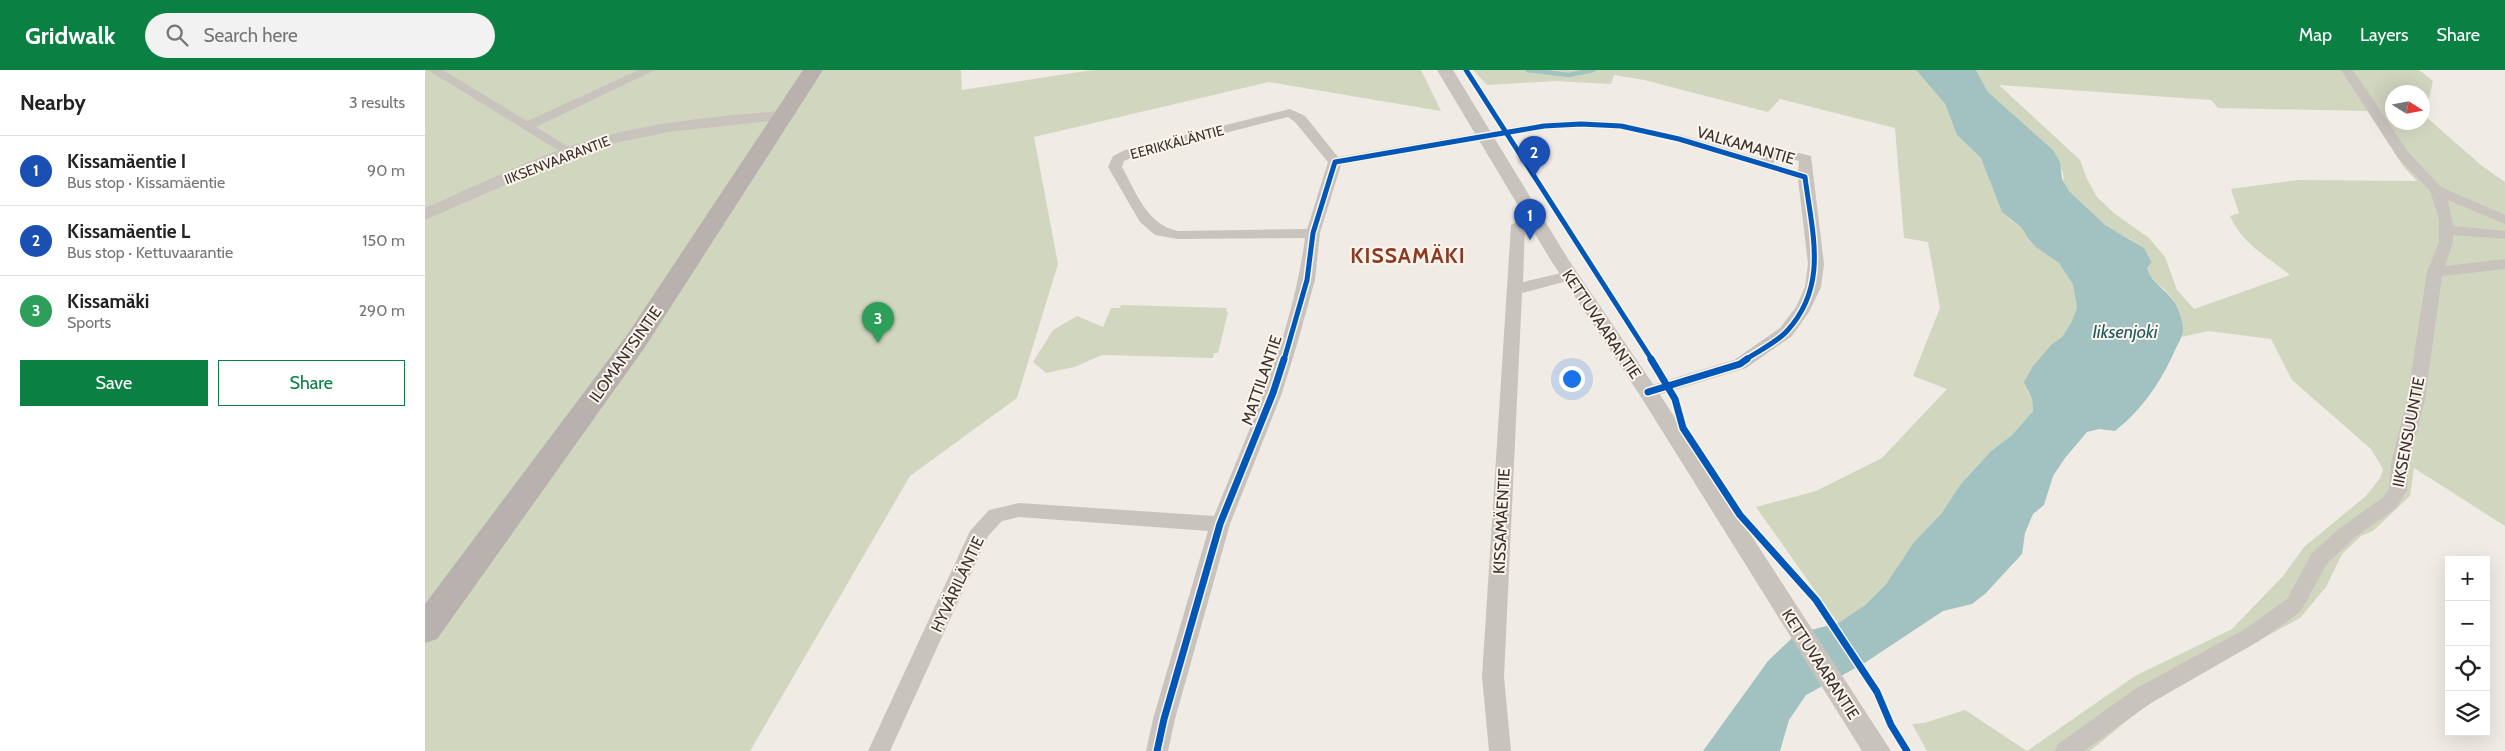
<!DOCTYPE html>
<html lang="en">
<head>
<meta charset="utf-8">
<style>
	body { margin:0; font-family:Cabin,sans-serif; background:#f2f2f2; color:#222 }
	.controls { position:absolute; right:15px; bottom:15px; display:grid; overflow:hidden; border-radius:0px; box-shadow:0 5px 20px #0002 }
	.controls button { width:45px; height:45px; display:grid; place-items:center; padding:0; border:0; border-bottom:1px solid #e0e0e0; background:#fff; color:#222; font:25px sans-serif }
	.compass { position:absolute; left:1960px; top:15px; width:45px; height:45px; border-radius:50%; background:#fff; box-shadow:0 5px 20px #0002; rotate:101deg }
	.you { position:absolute; left:1146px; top:308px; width:18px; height:18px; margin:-12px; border:4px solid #fff; border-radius:50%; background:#1a73e8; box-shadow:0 0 0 8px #1a73e833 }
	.badge { display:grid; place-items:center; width:32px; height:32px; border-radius:50%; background:#0b8043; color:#fff; font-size:16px; font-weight:700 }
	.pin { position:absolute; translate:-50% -41px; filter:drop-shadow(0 1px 2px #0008) }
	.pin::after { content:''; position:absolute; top:26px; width:18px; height:15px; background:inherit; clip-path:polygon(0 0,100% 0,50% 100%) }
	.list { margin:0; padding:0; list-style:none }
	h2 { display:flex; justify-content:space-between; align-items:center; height:65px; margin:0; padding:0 20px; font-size:21px }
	h2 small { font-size:16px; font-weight:400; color:#767676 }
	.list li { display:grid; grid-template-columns:32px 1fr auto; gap:15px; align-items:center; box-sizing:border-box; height:70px; padding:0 20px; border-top:1px solid #e0e0e0 }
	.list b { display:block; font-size:19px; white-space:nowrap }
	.list p { margin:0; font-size:16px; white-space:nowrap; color:#767676 }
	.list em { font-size:16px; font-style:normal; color:#767676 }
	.actions { display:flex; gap:10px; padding:15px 20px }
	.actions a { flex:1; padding:11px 0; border:1px solid #0b8043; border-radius:0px; text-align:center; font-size:18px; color:#0b8043 }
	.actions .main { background:#0b8043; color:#fff }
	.icon { flex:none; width:28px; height:28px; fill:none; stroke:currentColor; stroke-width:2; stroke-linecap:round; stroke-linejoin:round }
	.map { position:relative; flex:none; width:2080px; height:681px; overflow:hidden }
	header { display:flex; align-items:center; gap:30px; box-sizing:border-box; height:70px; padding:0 25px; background:#0b8043; color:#fff }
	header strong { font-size:24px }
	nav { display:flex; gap:28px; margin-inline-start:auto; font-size:18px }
	.search { width:350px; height:45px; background:#f2f2f2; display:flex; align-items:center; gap:12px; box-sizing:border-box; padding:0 18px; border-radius:28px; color:#767676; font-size:19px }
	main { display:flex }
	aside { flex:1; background:#fff }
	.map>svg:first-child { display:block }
</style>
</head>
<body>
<header>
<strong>Gridwalk</strong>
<div class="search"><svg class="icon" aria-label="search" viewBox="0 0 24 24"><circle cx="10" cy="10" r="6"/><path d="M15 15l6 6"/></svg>Search here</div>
<nav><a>Map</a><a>Layers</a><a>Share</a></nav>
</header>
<main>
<aside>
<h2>Nearby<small>3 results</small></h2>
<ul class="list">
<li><span class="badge" style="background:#1a4fb4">1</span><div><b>Kissamäentie I</b><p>Bus stop · Kissamäentie</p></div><em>90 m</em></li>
<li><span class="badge" style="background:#1a4fb4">2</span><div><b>Kissamäentie L</b><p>Bus stop · Kettuvaarantie</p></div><em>150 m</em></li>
<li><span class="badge" style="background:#2e9e5b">3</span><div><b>Kissamäki</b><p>Sports</p></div><em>290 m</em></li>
</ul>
<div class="actions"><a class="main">Save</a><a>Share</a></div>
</aside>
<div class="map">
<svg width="2080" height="681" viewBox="0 0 2080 681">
	<rect width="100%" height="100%" fill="#f0ebe5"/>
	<!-- green -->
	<g fill="#d1d6bf" fill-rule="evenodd">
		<path d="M0 0H536L537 20 667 0H996L1016 41 844 12 609 67 633 194 592 328 485 406 325 681H0Z"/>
		<path d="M1048 0H1491L1520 34 1532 65 1556 88 1585 149 1596 157 1604 171 1634 193 1648 215 1652 238 1646 253 1637 267 1627 274 1602 320 1607 329 1608 341 1587 365 1566 381 1535 415 1516 444 1489 472 1461 514 1440 535 1413 553 1331 437 1391 421 1457 388 1522 319 1488 306 1515 238 1503 172 1479 168 1470 58 1355 29 1343 42 1219 10 1189 5 1186 14 1131 11 1062 15Z"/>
		<path d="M1551 0H1994L2008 11 2000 46 2057 96 2080 112V456L1989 398 1985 426 1948 461 1936 466 1917 484 1901 517 1875 548 1731 627 1665 681H1502L1487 654 1499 653 1540 640 1602 681 1710 606 1807 559 1858 506 1879 477 1941 426 1955 408 1958 399 1946 379 1867 310 1846 269 1783 261 1757 267C1759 257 1753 237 1747 228 1740 217 1726 212 1722 198L1727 192C1719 171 1695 166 1678 154 1666 144 1656 131 1644 121L1639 115 1638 103 1628 80 1563 22ZM1574 15 1786 30 1793 38 1943 41 1978 96 1992 111 1873 110 1806 119 1814 143 1805 146C1818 175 1842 186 1865 205L1769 239 1752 220 1740 187 1724 168 1690 144 1672 127 1662 109 1655 90ZM1968 22H1998V52H1968Z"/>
		<path d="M696 235 802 238 801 241 803 242 793 283H789L788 288 677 285 649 297 621 303 608 292 628 260 652 246 678 257 686 238H695Z"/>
	</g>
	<!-- water -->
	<path fill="#a1c2c1" d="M1491 0H1551L1563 22 1628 80 1635 92 1637 109 1644 121 1680 155 1719 178 1727 192 1722 198C1727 215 1746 222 1752 237 1755 244 1758 253 1758 260 1758 266 1754 272 1751 278 1737 310 1718 339 1690 361L1674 359 1662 362 1640 388 1628 406 1619 435 1608 444 1600 463 1597 484 1560 524 1547 534 1518 541 1438 594 1381 625 1364 650 1355 681H1278L1343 591 1367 568 1382 561 1413 553 1440 535 1461 514 1489 472 1516 444 1535 415 1566 381 1587 365 1608 341 1607 329 1599 312 1608 296 1627 274 1637 267 1646 253 1652 238 1648 215 1634 193 1612 178 1604 170 1596 157 1577 142 1556 88 1532 65 1520 34Z"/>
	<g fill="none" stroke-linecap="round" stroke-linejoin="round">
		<!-- stream -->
		<path stroke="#a1c2c1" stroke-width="4.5" d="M1103 0 1144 5 1168 0"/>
		<!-- minor -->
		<g fill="#c9c3be" fill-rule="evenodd">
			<path d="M3 0H18L102 51 214 0H230L111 57 149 80 151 83 144 87Z"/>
			<path d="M1916 0H1928L1983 82 2016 117 2080 145V154L2023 130 2028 156 2080 161V169L2028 165V172L2020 196 2080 189V199L2017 206 2000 330 1984 393 1982 421 1971 438 1929 468 1901 495 1876 541 1864 550 1834 571 1726 633 1659 681H1630L1633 674 1710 619 1820 559 1862 529 1887 483 1915 458 1957 428 1964 419 1966 393 1982 330 2002 202 2014 172V149L2005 121 1973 88Z"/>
			<path d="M865 39 880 46 913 87 1119 52 1156 50 1196 52 1259 66 1336 89 1344 78 1349 77 1386 86 1399 194 1396 217 1384 242 1367 266 1321 298 1223 328 1217 326 1214 322 1217 318 1309 290 1355 258 1371 237 1380 217 1383 194 1373 109 1251 72 1196 60 1156 58 1119 60 916 95 895 163 890 210 873 271 857 323 805 454 750 649 743 681H721L728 649 783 461 594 447 577 451 563 466 465 681H443L545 461 564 440 594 433 789 446C826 355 867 266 880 168L753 169 730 165 715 152 683 97 688 86 700 80ZM863 47 870 52 903 92 882 159 753 161C722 155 711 122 697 97L699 91 710 86ZM1352 86 1374 91 1373 101 1348 93Z"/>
			<path d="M1093 151 1100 155 1098 212 1145 201 1153 206 1150 209 1097 223 1079 607 1086 681H1064L1057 607 1086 155Z"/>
		</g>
		<!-- tertiary -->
		<g fill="#c9c3be" fill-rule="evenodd">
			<path d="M1012 0H1028L1143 189 1230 317 1466 681H1437L1216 327 1125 189Z"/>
			<path d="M358 41 366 46 364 49 243 62 181 75 114 100 0 150V138C56 114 111 85 169 69 231 51 295 46 358 41Z"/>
		</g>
		<!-- primary -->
		<path fill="#b8b1ad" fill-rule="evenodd" d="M378 0H398L220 277 12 569 0 573V534L202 265Z"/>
		<defs>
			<g id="cycleway-far1">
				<path d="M1041 0 1227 290"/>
				<path d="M859 290 882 210 888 163 910 92 1119 56 1156 54 1196 56 1254 69 1380 107C1387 163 1404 215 1362 261 1351 273 1333 281 1320 290"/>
			</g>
			<g id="cycleway">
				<path d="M1226 289 1250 329 1258 358 1315 445 1391 530 1452 622 1466 655 1482 681"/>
				<path d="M1223 322 1315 294 1322 289"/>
				<path d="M732 681 739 649 795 454 848 323 859 289"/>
			</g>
		</defs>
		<!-- cycleway-far1 casing -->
		<use href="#cycleway-far1" stroke="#fbf5ee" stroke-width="8"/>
		<!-- cycleway casing -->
		<use href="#cycleway" stroke="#fbf5ee" stroke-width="10"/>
		<!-- cycleway-far1 -->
		<use href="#cycleway-far1" stroke="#0057b8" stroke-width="5"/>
		<!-- cycleway -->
		<use href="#cycleway" stroke="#0057b8" stroke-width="7"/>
	</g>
	<g text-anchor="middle" stroke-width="4" stroke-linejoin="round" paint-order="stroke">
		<!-- far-street labels -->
		<g font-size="14" fill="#3b302b" stroke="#fbf5ee">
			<text transform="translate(752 72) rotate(-15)" y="5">EERIKKÄLÄNTIE</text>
			<text transform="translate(132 90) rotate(-21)" y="5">IIKSENVAARANTIE</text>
		</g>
		<!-- street labels -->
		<g font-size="16" fill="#3b302b" stroke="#fbf5ee">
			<text transform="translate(1321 75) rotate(16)" y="6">VALKAMANTIE</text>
			<text transform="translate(1177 254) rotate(56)" y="6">KETTUVAARANTIE</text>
			<text transform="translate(200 284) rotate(-55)" y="6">ILOMANTSINTIE</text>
			<text transform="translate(836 310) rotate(-71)" y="6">MATTILANTIE</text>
			<text transform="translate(1983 362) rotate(-79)" y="6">IIKSENSUUNTIE</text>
			<text transform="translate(1076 451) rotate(-87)" y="6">KISSAMÄENTIE</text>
			<text transform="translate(532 514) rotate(-65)" y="6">HYVÄRILÄNTIE</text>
			<text transform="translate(1396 594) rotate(57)" y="6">KETTUVAARANTIE</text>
		</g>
		<!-- water labels -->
		<g font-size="18" font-style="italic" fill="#1f5a5e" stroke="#fbf5ee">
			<text x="1700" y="268">Iiksenjoki</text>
		</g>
		<!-- district labels -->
		<g font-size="21" font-weight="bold" letter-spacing="1" fill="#8c3b22" stroke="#fbf5ee">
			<text x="983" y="193">KISSAMÄKI</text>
		</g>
	</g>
</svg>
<div class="controls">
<button>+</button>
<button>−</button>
<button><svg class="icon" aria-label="locate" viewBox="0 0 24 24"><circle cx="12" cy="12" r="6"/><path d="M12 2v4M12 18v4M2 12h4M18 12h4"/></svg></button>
<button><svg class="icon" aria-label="layers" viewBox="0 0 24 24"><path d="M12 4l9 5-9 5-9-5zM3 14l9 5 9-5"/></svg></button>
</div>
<svg class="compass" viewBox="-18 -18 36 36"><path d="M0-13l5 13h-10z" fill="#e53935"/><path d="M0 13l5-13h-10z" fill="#767676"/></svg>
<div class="you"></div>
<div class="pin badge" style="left:1105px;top:170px;background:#1a4fb4">1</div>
<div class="pin badge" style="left:1109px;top:107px;background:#1a4fb4">2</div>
<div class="pin badge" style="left:453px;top:273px;background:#2e9e5b">3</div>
</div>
</main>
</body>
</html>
